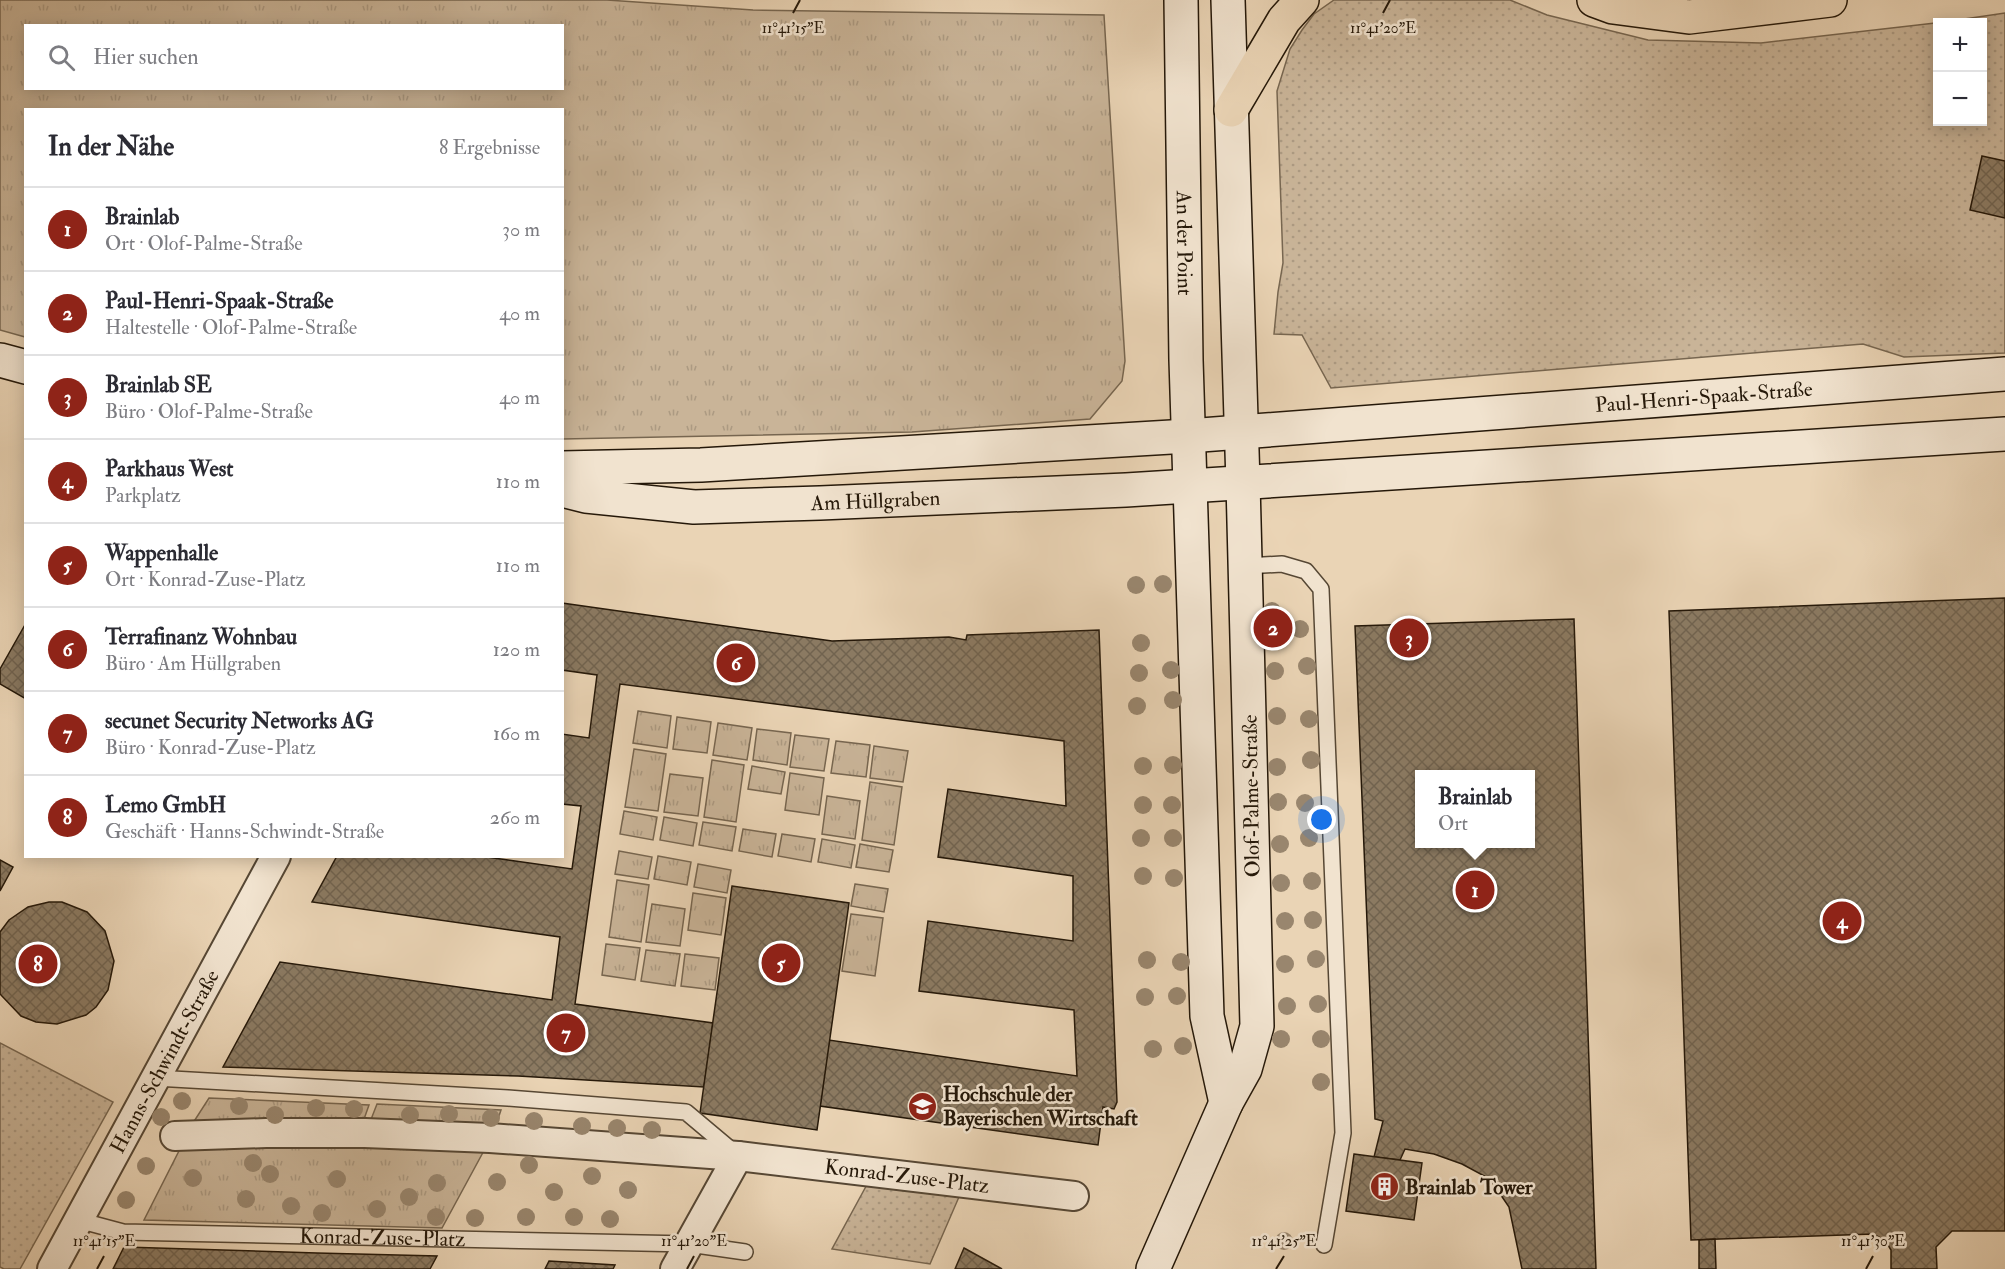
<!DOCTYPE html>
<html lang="de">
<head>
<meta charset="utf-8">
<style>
	body { margin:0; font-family:"IM FELL Double Pica",serif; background:#f2f2f3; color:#2b2b33 }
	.controls { position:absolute; right:18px; top:18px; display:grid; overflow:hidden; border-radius:0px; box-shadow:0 3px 15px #0003 }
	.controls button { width:54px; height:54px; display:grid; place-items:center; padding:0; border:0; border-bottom:2px solid #e1e1e2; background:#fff; color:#2b2b33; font:30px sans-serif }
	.you { position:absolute; left:1322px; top:820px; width:21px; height:21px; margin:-15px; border:4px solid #fff; border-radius:50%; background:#1a73e8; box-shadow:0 0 0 9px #1a73e833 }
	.badge { display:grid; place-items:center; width:39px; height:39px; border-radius:50%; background:#8f2418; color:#fff; font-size:20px; font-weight:700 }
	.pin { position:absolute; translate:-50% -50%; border:3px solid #fff; box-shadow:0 2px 6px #0006 }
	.popup { position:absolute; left:1415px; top:770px; width:120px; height:78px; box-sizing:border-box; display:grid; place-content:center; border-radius:0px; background:#fff; filter:drop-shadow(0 2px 4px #0005); font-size:20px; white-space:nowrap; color:#7c7c81 }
	.popup b { font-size:22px; color:#2b2b33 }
	.popup::after { content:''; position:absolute; left:50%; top:100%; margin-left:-12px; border:12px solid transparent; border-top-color:#fff }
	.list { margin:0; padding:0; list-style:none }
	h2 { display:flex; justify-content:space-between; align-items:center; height:78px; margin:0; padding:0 24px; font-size:26px }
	h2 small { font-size:20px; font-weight:400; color:#7c7c81 }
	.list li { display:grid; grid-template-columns:39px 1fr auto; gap:18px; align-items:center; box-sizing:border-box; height:84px; padding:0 24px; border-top:2px solid #e1e1e2 }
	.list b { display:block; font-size:22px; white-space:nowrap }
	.list p { margin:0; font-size:20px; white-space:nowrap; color:#7c7c81 }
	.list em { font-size:20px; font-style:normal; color:#7c7c81 }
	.icon { flex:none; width:33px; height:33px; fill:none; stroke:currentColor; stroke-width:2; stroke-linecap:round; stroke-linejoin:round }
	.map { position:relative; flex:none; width:2005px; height:1269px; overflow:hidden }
	.search { position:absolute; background:#fff; box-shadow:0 3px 15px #0003; left:24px; top:24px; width:540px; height:66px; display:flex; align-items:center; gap:15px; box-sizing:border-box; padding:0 21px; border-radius:0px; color:#7c7c81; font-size:22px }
	.panel { position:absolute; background:#fff; box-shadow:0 3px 15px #0003; left:24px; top:108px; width:540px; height:750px; border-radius:0px }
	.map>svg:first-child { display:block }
</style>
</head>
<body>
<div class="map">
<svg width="2005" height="1269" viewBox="0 0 2005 1269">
	<defs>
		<pattern id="grass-tufts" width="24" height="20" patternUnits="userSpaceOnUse" patternTransform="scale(1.5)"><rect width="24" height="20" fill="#c9b498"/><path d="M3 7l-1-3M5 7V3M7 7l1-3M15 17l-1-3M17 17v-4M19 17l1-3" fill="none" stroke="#ac9a82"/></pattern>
		<pattern id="park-dots" width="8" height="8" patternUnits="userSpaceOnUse" patternTransform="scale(1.5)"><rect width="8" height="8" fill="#c9b498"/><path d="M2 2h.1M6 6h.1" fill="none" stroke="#ac9a82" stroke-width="1.8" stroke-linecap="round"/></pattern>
		<pattern id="building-cross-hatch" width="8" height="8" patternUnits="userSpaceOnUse" patternTransform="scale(1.5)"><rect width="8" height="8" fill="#8b7a62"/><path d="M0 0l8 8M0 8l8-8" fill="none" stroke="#71634f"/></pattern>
	</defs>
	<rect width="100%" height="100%" fill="#ead4b5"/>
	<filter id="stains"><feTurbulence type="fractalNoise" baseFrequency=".00333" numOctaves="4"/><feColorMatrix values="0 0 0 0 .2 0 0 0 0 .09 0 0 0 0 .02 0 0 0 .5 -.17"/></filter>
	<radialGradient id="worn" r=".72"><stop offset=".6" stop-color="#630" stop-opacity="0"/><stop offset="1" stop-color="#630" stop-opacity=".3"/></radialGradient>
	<!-- grass -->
	<g fill="url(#grass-tufts)" stroke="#776650" stroke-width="1.5" fill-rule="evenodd">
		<path d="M0 0H607L753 10 1104 15 1125 361 1122 381 1090 419 912 432 563 439 562 110H26L25 337 0 330ZM26 26H562V88H26Z"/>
		<path d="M638 711 671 716 667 748 633 743Z"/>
		<path d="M677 717 711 722 707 753 673 749Z"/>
		<path d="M718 723 752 728 747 760 713 755Z"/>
		<path d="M757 729 791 733 787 765 753 760Z"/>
		<path d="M795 735 829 739 824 771 790 767Z"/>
		<path d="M836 741 870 745 866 777 831 773Z"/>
		<path d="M874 746 908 751 903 782 870 778Z"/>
		<path d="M634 749 666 754 658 811 625 807Z"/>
		<path d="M712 760 744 765 736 822 704 817Z"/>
		<path d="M752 766 785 772 781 794 748 789Z"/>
		<path d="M790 773 824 778 819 815 785 810Z"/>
		<path d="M670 774 703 778 698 816 664 812Z"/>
		<path d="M870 782 902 787 894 845 862 840Z"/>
		<path d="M827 796 860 801 855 839 822 834Z"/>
		<path d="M624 811 657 817 653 840 620 834Z"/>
		<path d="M664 817 697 823 693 846 660 840Z"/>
		<path d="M703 822 736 827 732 851 699 845Z"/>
		<path d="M743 829 776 834 772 857 739 851Z"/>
		<path d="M782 834 815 839 811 862 778 856Z"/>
		<path d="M822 839 855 845 851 868 818 862Z"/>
		<path d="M860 844 893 850 889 872 856 867Z"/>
		<path d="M619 851 652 857 648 879 615 874Z"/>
		<path d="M658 856 691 862 687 885 654 879Z"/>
		<path d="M698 864 731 870 727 893 694 887Z"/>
		<path d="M617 880 649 885 641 942 609 937Z"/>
		<path d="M855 884 888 889 884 912 851 906Z"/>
		<path d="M693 893 726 898 721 935 688 930Z"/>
		<path d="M652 904 685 909 680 946 646 942Z"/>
		<path d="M851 914 883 918 875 976 842 971Z"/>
		<path d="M606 944 640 948 635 980 602 975Z"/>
		<path d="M646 950 680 954 675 986 641 981Z"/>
		<path d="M685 954 719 958 715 990 681 986Z"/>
		<path d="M209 1098 369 1105 363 1122 191 1126Z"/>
		<path d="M377 1104 501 1110 494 1131 370 1122Z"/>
		<path d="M182 1145H487L442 1228 144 1220Z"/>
	</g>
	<!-- park -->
	<g fill="url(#park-dots)" stroke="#776650" stroke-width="1.5" fill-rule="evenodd">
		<path d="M1334 0H1510L1547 15 1648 40 1761 43 1944 22 2005 13V353L1904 357 1863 344 1331 388 1302 335 1274 334 1278 292 1283 263 1277 91 1290 49 1302 30 1314 14ZM1938 22H1982V122H1938Z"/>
		<path d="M0 1043 113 1102 20 1269H4L0 1267Z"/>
		<path d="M870 1179 962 1190 930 1264 832 1249Z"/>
	</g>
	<!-- building -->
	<g fill="url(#building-cross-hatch)" stroke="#251809" stroke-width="1.5" fill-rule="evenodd">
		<path d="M1982 156 2005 161V218L1970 210Z"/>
		<path d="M2005 598V1231H1952L1936 1247 1937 1269H1891V1250L1885 1240 1873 1234 1691 1240 1669 611Z"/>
		<path d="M562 603 832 641 949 637 966 640 967 635 1099 630 1117 1102 1114 1109 1103 1107 1098 1145 820 1106 829 1040 1077 1076 1074 1010 919 991 928 921 1073 941V876L938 857 948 789 1066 806 1064 741 620 684 575 1004 713 1023 704 1087 518 1076 223 1067 280 962 552 1000 560 937 312 902 337 856H479L572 869 581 806 562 804V734L589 738 597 675 562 670Z"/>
		<path d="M1574 619 1596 1269H1522L1509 1207 1490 1179 1462 1164 1434 1154 1405 1149 1400 1160 1374 1157 1383 1121 1375 1119 1355 626ZM1420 774H1530V844H1420Z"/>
		<path d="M26 623V699L0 684V669Z"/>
		<path d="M0 860 13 867 0 891Z"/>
		<path d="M732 886 849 903 817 1130 700 1113Z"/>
		<path d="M49 902H62L87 912 105 931 114 961 108 990 96 1007 86 1015 57 1024 36 1022 21 1016 0 994V932L9 920 28 907Z"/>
		<path d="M1354 1154 1422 1163 1414 1220 1346 1211Z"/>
		<path d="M1715 1239 1716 1269H1699V1240Z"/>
		<path d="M124 1247 317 1253 437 1256 430 1269H113Z"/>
		<path d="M964 1248 1002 1269H955Z"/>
		<path d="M549 1261 615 1265 613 1269H545Z"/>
	</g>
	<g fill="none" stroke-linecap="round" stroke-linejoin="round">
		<defs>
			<g id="lane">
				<path d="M1245 566 1282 564 1306 571 1321 589 1343 1133 1324 1245"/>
				<path d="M155 1078 508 1098 686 1112 736 1154"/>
				<path id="s1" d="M78 1220 123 1232 689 1244 745 1252"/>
			</g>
			<g id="street">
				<path id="s2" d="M175 1136 266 1133H365L490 1138 738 1156 1074 1196"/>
				<path id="s3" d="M52 1269 276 856"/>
				<path d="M675 1269 738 1156"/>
			</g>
			<g id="secondary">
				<path id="s4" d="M1181 0 1186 360 1207 1016 1226 1103"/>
				<path d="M0 360 26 367"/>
				<path id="s5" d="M562 468 701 465 1188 436 2005 374"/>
				<path id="s6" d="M562 490 586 496 694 507 820 503 1126 490 2005 434"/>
				<path d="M1153 1269 1226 1103 1245 1069 1257 1026 1243 483 1228 0"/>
			</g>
			<g id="highway">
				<path d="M1594 0 1613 7 1689 17 1830 0"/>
				<path d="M1231 110 1284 20 1302 0"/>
			</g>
		</defs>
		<!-- lane casing -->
		<use href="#lane" stroke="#564734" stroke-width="18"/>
		<!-- street casing -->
		<use href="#street" stroke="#564734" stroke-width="32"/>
		<!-- secondary casing -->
		<use href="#secondary" stroke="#251809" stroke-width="36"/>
		<!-- highway casing -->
		<use href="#highway" stroke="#251809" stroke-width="36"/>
		<!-- lane -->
		<use href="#lane" stroke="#f1e3cf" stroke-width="15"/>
		<!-- street -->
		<use href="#street" stroke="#f1e3cf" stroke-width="28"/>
		<!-- secondary -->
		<use href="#secondary" stroke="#f1e3cf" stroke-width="33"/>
		<!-- highway -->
		<use href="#highway" stroke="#ead4b5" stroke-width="33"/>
	</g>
	<!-- trees -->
	<g fill="#99866e">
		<circle cx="1163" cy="584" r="9"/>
		<circle cx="1136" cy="585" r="9"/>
		<circle cx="1272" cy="611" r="9"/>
		<circle cx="1300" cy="629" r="9"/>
		<circle cx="1141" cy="643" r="9"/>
		<circle cx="1307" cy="666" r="9"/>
		<circle cx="1171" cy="670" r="9"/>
		<circle cx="1275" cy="671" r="9"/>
		<circle cx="1139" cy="673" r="9"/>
		<circle cx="1173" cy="700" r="9"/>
		<circle cx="1137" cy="706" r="9"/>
		<circle cx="1277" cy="716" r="9"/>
		<circle cx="1309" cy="719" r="9"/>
		<circle cx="1311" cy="760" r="9"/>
		<circle cx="1173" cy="765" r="9"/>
		<circle cx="1143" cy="766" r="9"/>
		<circle cx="1277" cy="767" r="9"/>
		<circle cx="1278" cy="802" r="9"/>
		<circle cx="1305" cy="803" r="9"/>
		<circle cx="1143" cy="805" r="9"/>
		<circle cx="1172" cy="805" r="9"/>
		<circle cx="1141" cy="838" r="9"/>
		<circle cx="1173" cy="838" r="9"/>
		<circle cx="1309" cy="838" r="9"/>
		<circle cx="1280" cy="844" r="9"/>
		<circle cx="1143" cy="876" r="9"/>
		<circle cx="1174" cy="878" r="9"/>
		<circle cx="1312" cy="881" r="9"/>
		<circle cx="1281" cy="883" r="9"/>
		<circle cx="1313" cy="920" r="9"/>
		<circle cx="1285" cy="921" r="9"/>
		<circle cx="1316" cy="959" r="9"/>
		<circle cx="1147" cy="960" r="9"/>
		<circle cx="1181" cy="962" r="9"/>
		<circle cx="1285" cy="964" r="9"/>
		<circle cx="1177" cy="996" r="9"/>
		<circle cx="1145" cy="997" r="9"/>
		<circle cx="1318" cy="1004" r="9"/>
		<circle cx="1287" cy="1006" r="9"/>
		<circle cx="1281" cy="1039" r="9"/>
		<circle cx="1321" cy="1039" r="9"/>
		<circle cx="1183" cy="1046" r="9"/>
		<circle cx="1153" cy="1049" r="9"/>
		<circle cx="1321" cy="1082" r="9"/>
		<circle cx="182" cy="1101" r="9"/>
		<circle cx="239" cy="1106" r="9"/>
		<circle cx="316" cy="1108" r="9"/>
		<circle cx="354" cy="1109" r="9"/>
		<circle cx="449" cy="1114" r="9"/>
		<circle cx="275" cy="1115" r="9"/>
		<circle cx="410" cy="1115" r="9"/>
		<circle cx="161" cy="1117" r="9"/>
		<circle cx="491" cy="1118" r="9"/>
		<circle cx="534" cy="1121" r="9"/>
		<circle cx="582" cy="1126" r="9"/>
		<circle cx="617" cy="1128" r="9"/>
		<circle cx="652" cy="1130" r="9"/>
		<circle cx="253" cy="1163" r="9"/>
		<circle cx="529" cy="1165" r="9"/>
		<circle cx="146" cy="1166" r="9"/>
		<circle cx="270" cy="1174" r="9"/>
		<circle cx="592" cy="1176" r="9"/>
		<circle cx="193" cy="1178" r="9"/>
		<circle cx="337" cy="1179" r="9"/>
		<circle cx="497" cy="1182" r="9"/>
		<circle cx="437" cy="1183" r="9"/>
		<circle cx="628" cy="1190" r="9"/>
		<circle cx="554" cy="1192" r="9"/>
		<circle cx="409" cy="1197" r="9"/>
		<circle cx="246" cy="1199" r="9"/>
		<circle cx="126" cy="1200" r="9"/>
		<circle cx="291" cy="1206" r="9"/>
		<circle cx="377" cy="1209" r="9"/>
		<circle cx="322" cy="1213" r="9"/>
		<circle cx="436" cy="1217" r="9"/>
		<circle cx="526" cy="1217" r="9"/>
		<circle cx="574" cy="1217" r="9"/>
		<circle cx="475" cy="1218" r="9"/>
		<circle cx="610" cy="1219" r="9"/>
		<circle cx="1284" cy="1241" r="9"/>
	</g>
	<!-- ticks -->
	<path fill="none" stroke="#251809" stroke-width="2" d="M793 13 800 0M1383 13 1390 0M97 1269 104 1256M687 1269 694 1256M1276 1269 1284 1256M1866 1269 1873 1256"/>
	<!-- icons -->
	<defs>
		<symbol id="university-disc" viewBox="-11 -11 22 22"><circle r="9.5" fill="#8f2418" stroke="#f1e3cf"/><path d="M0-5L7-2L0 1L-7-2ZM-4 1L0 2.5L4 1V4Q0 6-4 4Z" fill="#fff"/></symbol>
		<symbol id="building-disc" viewBox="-11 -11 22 22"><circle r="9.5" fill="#8f2418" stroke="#f1e3cf"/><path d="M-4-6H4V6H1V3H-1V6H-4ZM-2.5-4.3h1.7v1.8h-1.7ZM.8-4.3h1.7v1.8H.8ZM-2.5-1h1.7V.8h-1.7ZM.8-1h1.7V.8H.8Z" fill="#fff"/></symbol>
	</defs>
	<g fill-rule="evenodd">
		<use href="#university-disc" x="906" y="1090" width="33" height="33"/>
		<use href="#building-disc" x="1368" y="1170" width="33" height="33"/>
	</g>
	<g text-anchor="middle" stroke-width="5" stroke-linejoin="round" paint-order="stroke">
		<!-- street labels -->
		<g font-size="21" fill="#251809" stroke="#f1e3cf">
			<text dy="7" stroke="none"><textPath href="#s4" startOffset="243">An der Point</textPath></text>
			<text dy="7" stroke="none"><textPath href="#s5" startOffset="1144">Paul-Henri-Spaak-Straße</textPath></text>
			<text dy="7" stroke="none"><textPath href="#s6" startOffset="315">Am Hüllgraben</textPath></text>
			<text transform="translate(1251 796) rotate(-91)" y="7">Olof-Palme-Straße</text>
			<text dy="7" stroke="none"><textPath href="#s3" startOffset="236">Hanns-Schwindt-Straße</textPath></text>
			<text dy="7" stroke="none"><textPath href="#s2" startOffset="734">Konrad-Zuse-Platz</textPath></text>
			<text dy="7" stroke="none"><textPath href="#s1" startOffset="306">Konrad-Zuse-Platz</textPath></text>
		</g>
		<!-- poi labels -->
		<g font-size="21" font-weight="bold" fill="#251809" stroke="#f1e3cf" text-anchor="start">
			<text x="943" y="1101">Hochschule der<tspan x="943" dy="24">Bayerischen Wirtschaft</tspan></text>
			<text x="1405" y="1194">Brainlab Tower</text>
		</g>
	</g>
	<g font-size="15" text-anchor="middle" fill="#251809" stroke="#f1e3cf" stroke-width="5" stroke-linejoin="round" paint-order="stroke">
		<text x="793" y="33">11°41'15"E</text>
		<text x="1383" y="33">11°41'20"E</text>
		<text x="104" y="1246">11°41'15"E</text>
		<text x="694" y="1246">11°41'20"E</text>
		<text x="1284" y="1246">11°41'25"E</text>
		<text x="1873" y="1246">11°41'30"E</text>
	</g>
	<rect width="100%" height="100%" filter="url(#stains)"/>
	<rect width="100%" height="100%" fill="url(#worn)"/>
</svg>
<div class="controls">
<button>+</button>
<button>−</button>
</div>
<div class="you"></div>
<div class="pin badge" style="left:1475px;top:890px">1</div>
<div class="popup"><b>Brainlab</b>Ort</div>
<div class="pin badge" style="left:1273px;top:628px">2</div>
<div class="pin badge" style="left:1409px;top:638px">3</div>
<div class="pin badge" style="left:1842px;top:921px">4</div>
<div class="pin badge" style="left:781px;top:963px">5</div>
<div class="pin badge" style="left:736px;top:663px">6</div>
<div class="pin badge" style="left:566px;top:1033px">7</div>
<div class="pin badge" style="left:38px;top:964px">8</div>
<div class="search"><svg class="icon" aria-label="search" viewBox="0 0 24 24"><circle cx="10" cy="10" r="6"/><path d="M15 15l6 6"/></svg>Hier suchen</div>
<section class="panel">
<h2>In der Nähe<small>8 Ergebnisse</small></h2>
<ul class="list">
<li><span class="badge">1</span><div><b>Brainlab</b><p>Ort · Olof-Palme-Straße</p></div><em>30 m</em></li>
<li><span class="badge">2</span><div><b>Paul-Henri-Spaak-Straße</b><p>Haltestelle · Olof-Palme-Straße</p></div><em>40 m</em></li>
<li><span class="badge">3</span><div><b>Brainlab SE</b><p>Büro · Olof-Palme-Straße</p></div><em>40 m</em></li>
<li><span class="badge">4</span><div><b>Parkhaus West</b><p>Parkplatz</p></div><em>110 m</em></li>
<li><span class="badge">5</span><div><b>Wappenhalle</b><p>Ort · Konrad-Zuse-Platz</p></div><em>110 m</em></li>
<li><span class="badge">6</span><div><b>Terrafinanz Wohnbau</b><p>Büro · Am Hüllgraben</p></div><em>120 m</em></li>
<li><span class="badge">7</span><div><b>secunet Security Networks AG</b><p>Büro · Konrad-Zuse-Platz</p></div><em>160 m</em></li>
<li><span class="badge">8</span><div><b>Lemo GmbH</b><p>Geschäft · Hanns-Schwindt-Straße</p></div><em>260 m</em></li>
</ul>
</section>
</div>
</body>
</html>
